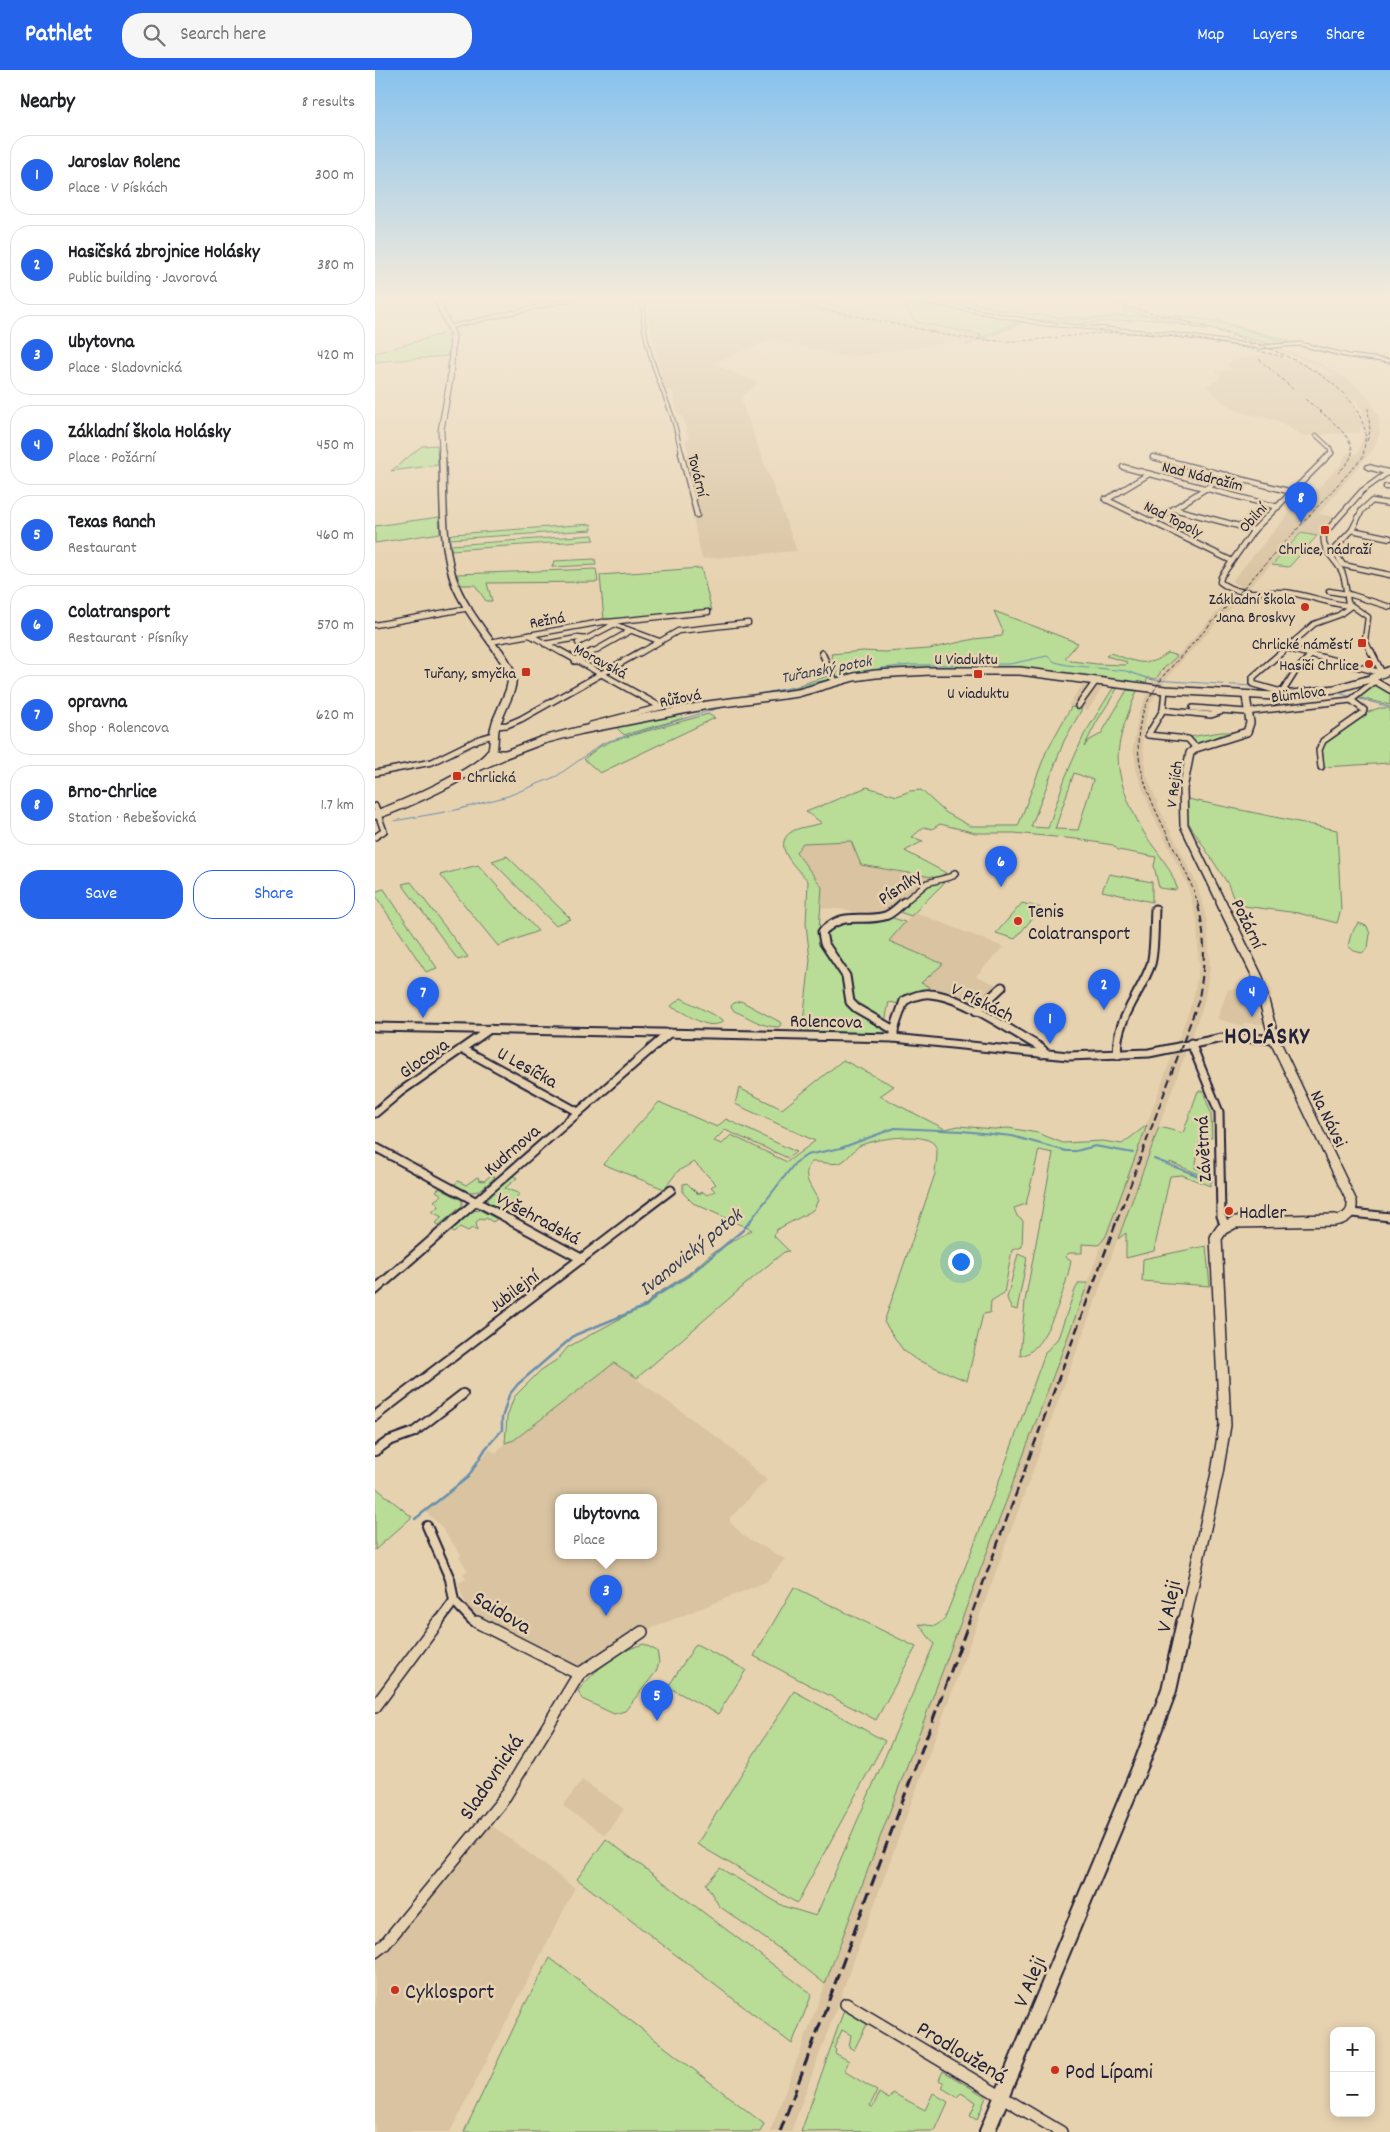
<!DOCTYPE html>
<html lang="en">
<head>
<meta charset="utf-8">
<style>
	body { margin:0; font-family:Dekko,sans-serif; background:#f6f6f6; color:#202124 }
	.controls { position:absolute; right:15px; bottom:15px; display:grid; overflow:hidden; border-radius:10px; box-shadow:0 2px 12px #0003 }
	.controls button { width:45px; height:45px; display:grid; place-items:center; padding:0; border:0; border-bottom:1px solid #e0e0e0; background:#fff; color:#202124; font:25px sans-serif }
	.you { position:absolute; left:585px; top:1191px; width:18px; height:18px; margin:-12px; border:4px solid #fff; border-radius:50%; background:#1a73e8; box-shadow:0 0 0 8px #1a73e833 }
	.badge { display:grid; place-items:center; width:32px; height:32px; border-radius:50%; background:#2563eb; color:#fff; font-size:16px; font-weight:700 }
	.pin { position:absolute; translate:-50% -41px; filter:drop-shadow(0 1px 2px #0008) }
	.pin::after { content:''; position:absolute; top:26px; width:18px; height:15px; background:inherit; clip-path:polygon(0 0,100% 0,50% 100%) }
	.popup { position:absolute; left:180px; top:1424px; width:102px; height:65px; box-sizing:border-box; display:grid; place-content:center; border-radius:10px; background:#fff; filter:drop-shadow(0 1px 4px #0005); font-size:16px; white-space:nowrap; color:#757577 }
	.popup b { font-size:19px; color:#202124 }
	.popup::after { content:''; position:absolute; left:50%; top:100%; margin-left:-10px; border:10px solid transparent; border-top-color:#fff }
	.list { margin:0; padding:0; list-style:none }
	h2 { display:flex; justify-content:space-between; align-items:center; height:65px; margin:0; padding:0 20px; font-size:21px }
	h2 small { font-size:16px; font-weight:400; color:#757577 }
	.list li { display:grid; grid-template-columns:32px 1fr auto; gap:15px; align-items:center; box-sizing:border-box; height:80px; margin:0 10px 10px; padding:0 10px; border:1px solid #e0e0e0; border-radius:20px }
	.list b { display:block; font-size:19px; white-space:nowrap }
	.list p { margin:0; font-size:16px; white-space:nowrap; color:#757577 }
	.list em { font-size:16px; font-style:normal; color:#757577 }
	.actions { display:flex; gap:10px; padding:15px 20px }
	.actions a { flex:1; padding:11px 0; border:1px solid #2563eb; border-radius:20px; text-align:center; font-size:18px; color:#2563eb }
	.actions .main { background:#2563eb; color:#fff }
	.icon { flex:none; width:28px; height:28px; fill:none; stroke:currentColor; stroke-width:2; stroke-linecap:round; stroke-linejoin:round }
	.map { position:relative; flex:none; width:1015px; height:2062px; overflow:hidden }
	header { display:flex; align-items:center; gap:30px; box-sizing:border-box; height:70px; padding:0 25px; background:#2563eb; color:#fff }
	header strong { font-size:24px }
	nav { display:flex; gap:28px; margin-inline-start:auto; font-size:18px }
	.search { width:350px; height:45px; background:#f6f6f6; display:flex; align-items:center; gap:12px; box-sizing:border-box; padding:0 18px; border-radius:20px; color:#757577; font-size:19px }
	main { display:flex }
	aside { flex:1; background:#fff }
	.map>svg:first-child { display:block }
</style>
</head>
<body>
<header>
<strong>Pathlet</strong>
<div class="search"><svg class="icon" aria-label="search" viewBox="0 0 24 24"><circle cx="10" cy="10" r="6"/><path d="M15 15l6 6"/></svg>Search here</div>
<nav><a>Map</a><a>Layers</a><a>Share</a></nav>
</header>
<main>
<aside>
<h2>Nearby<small>8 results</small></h2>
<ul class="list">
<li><span class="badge">1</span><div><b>Jaroslav Rolenc</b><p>Place · V Pískách</p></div><em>300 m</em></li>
<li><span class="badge">2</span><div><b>Hasičská zbrojnice Holásky</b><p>Public building · Javorová</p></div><em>380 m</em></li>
<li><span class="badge">3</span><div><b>Ubytovna</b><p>Place · Sladovnická</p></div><em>420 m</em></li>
<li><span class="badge">4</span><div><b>Základní škola Holásky</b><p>Place · Požární</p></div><em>450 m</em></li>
<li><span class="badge">5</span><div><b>Texas Ranch</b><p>Restaurant</p></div><em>460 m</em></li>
<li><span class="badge">6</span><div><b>Colatransport</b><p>Restaurant · Písníky</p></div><em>570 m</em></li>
<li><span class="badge">7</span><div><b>opravna</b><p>Shop · Rolencova</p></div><em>620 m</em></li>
<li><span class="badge">8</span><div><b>Brno-Chrlice</b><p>Station · Rebešovická</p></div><em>1.7 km</em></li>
</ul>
<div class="actions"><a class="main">Save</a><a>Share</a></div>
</aside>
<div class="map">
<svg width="1015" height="2062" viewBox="0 0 1015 2062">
	<rect width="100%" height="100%" fill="#e7d2b0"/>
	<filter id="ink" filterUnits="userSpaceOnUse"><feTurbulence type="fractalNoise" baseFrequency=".02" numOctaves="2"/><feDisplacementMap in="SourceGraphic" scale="10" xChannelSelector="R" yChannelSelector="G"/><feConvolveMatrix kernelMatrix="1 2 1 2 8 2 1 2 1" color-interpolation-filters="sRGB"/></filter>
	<g filter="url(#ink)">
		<!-- built -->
		<g fill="#d9c3a1" fill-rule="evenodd">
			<path d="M272 227H432L428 229 608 265 597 270 473 287 397 270 337 293 383 313 369 325 367 329 368 336 422 481 327 489 314 430 327 429 310 370 314 369 307 346 302 343 297 320H290L270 235 273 232Z"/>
			<path d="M713 227H719L886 271 947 294 977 312 994 328 1004 348 1005 362 998 379 944 444 961 447 944 466 926 463 922 466 802 596 785 617 775 635 770 652 767 669 771 703 785 740 822 814 832 851 835 898 829 933 416 2062H395L818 930 824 896 822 851 812 814 776 741 762 703 758 677 764 642 771 626 785 605 866 516 856 512 922 434 942 419 964 397 972 383 982 384 990 364V353L987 341 981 329 976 333 987 353 985 362 928 366 901 350 865 342 846 331 832 316 846 307 840 301 857 300 851 293 892 283 933 296 955 306 960 305 942 295 882 273Z"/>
			<path d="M710 611 730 614 713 640 693 636Z"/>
			<path d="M477 771 486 795 563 808 547 813 510 844 480 845 474 840 447 838V817L421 782 428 773Z"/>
			<path d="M540 842 628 877 601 906 622 915 599 936 546 913 567 894 513 871Z"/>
			<path d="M853 919 880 920 882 928 878 929 883 930 885 948H888L889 954 868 953V956L842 949Z"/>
			<path d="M239 1293 346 1370 392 1410 355 1448V1452L369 1466 410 1489 391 1512 267 1562 203 1600 99 1545 90 1533 83 1513 91 1509 88 1504 93 1501 84 1487 86 1485 64 1454 51 1442 94 1407 114 1379 121 1383 130 1373 139 1370ZM184 1427H278V1485H184Z"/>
			<path d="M207 1710 249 1739 230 1765 188 1736Z"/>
			<path d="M107 1748 200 1818 75 2062H0V1874Z"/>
		</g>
		<!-- green -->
		<g fill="#b9dc96" stroke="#6e7f68" fill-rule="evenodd">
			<path d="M522 227H572L637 242 690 248H724L752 244 747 239 832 260 779 249 707 253 701 256 659 252 645 253 613 267V269L602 268 607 265 541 252Z"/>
			<path d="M787 245 844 251 914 271 899 275Z"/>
			<path d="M71 263 75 273 73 286 0 292V283Z"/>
			<path d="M62 375 63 395 16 401 47 376Z"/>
			<path d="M64 447 65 463 0 473V456Z"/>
			<path d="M216 454 217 460 75 469V465L78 464Z"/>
			<path d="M926 463 942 466 914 497 897 495Z"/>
			<path d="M218 465 219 470 76 480V475Z"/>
			<path d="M220 489 221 495 177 497 179 491Z"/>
			<path d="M326 498 337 541 229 550 225 505Z"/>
			<path d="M221 499 223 512 112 513 117 531H111L100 515H86L82 504Z"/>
			<path d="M619 541 703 573 690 588 696 591 722 594 750 595 752 592 731 586 735 583C758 590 771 600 793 583L802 586 787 600 781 609 773 608 770 615 653 599 498 602 433 618 399 624 402 621 426 617 424 615 462 603 456 584 488 581 510 582 554 579 599 569 627 566 628 561Z"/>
			<path d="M1001 614 1015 622V635L981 627Z"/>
			<path d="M738 618 742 619 721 653 709 677 713 671 726 664 752 620 762 621C755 639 747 657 744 676 739 705 756 741 771 766 783 784 795 795 802 818L800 820 784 818 779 796 781 787 743 780 738 775 701 769 639 763H601L565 754 557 759 549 757 537 767 548 771 530 781 571 803 563 808 486 795 476 771 428 773 421 782 447 817 444 861 468 908 472 932 510 958 509 964 427 961 435 890 431 854 433 811C424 800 395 777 416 762 423 757 438 756 447 753L431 742 492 717 522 726 535 721 546 720 570 742 595 756H643L671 682 696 637 707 639 689 671 656 757 673 758 690 708 709 665ZM699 703 718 710 703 760 680 759Z"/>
			<path d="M1004 638H1015V693L949 697 946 677 950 672 991 643Z"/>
			<path d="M304 643 309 648 249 665 240 656Z"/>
			<path d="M333 644 340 648 225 703 209 689 224 677 236 671Z"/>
			<path d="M846 662H870L861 666 820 674 814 667Z"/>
			<path d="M813 729 962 760 966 840 962 853 923 843 861 835 853 814 811 749 810 743Z"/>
			<path d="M132 786 196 849 180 855 117 791Z"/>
			<path d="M103 795 163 861 123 876 65 805Z"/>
			<path d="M734 804 777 812V832L727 821Z"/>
			<path d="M564 810 569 813 536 846 521 841 547 818Z"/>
			<path d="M36 812 93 887 83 890 27 814Z"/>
			<path d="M8 819H9L62 898 51 902 0 825V822Z"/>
			<path d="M647 833 666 838 640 869 621 863Z"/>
			<path d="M515 847 530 852 514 871 568 894 546 913 555 917 553 921 525 934 514 932 510 952 484 937 479 932 474 905 455 877 451 863 469 850Z"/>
			<path d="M983 853 992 856 995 864 993 878 987 883 979 881 973 876 976 864Z"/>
			<path d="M306 928 348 950V952C330 961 315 944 298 938L296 936Z"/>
			<path d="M366 931 405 952 406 954 404 957C385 957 375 947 359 941L356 936 359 933Z"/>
			<path d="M468 990 519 1016 505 1026 570 1059 584 1056 619 1059 633 1058 663 1063 688 1073 728 1071 747 1074 772 1055 731 1166 724 1175 707 1174V1183H694L690 1187 696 1191C692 1213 671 1284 645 1286L650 1231 678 1083 664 1080 651 1134 639 1138 642 1146 648 1151 647 1177 637 1180 629 1223 616 1231 615 1243 608 1244 592 1311 540 1289 528 1280 509 1252 560 1104C560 1096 565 1080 559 1074 548 1061 498 1069 484 1076 478 1080 474 1088 467 1092 459 1096 446 1091 437 1092 425 1105 436 1116 443 1130L439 1139 435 1142 401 1160 399 1166 414 1181 409 1182 386 1201 262 1308 239 1293 139 1370 130 1373 132 1347 139 1327 166 1300 183 1289 193 1277 270 1235 280 1225 313 1204 337 1183 377 1160 318 1133 308 1123V1114L312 1113 323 1124 328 1122 332 1125 340 1121 336 1117 341 1114 319 1092 303 1101 289 1119 228 1094 284 1032 342 1057 351 1049 421 1082 413 1088 350 1060 339 1071 347 1074 356 1065 412 1092 440 1071 360 1034 364 1018 407 1039Z"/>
			<path d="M823 1021H828L836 1043 837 1068 826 1067 820 1098 837 1104 836 1109 795 1092V1095L836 1111 835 1116 807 1105 795 1106 779 1181 751 1188V1163L743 1169 784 1057 808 1063Z"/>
			<path d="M116 1105 120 1107C102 1123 101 1127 79 1115L83 1111 91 1115 102 1107 104 1108 103 1110 109 1111Z"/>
			<path d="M137 1105 142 1108 130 1118 145 1124 131 1136 140 1142 136 1146 112 1132V1127Z"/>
			<path d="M64 1118 87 1130V1136L64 1155 61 1153 67 1147 57 1142 64 1136 59 1131 67 1125 61 1121Z"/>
			<path d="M105 1140 122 1149 118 1152 111 1148 109 1150 105 1149 101 1152 102 1161 97 1158 93 1161 85 1157 79 1163 74 1160 97 1141Z"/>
			<path d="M831 1176 835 1216 767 1211 768 1189Z"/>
			<path d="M643 1184 652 1188 642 1240 636 1238 632 1228Z"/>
			<path d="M704 1213H713L450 1914 419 1889 344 1836 331 1814 345 1798 408 1836 441 1846 559 1574 544 1554 560 1556 569 1550 620 1422 670 1283 683 1268 700 1220Z"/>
			<path d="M0 1417 37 1447 0 1480Z"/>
			<path d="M419 1517 541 1577 501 1650 379 1586Z"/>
			<path d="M269 1574 282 1581 284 1592 281 1602 250 1641 239 1644 207 1629 203 1621C220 1600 242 1581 269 1574Z"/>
			<path d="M321 1574 371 1600 343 1644 293 1617Z"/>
			<path d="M419 1621 510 1671 422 1833 322 1774Z"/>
			<path d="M231 1769 437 1924 417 1974 202 1809Z"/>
			<path d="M175 1888 389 2054 385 2062H89L148 1938Z"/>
			<path d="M469 1940 492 1954 479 1980 474 1977 476 1965 467 1960 459 1978 461 1980 460 1983 474 1991 469 2001 502 2021 495 2036 498 2037 504 2023 514 2029 518 2023 550 2040 558 2023 573 2032 560 2061 426 2062Z"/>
			<path d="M568 2001 611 2027 602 2050 595 2046 601 2032 586 2023 582 2027 567 2018 569 2013 564 2010Z"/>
		</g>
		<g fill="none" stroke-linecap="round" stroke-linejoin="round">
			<!-- stream-far2 -->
			<g stroke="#678fac" stroke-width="1">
				<path d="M551 227C585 231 618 245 651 249 697 254 742 245 788 245 829 245 871 261 910 272"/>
				<path d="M591 275 645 250"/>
				<path d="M921 275 968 287 1015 293"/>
				<path d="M959 622 1015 637"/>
				<path d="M366 628 508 598 535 595 635 594 672 586 680 592 692 595 751 601 778 610 877 616"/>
				<path d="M19 751 81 740 133 726 182 706 228 673 354 635"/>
			</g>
			<!-- stream-far1 -->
			<g stroke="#678fac" stroke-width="2">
				<path d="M779 1089 837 1111"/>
				<path d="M375 1151 420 1093 432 1085 466 1078 520 1058 587 1061 637 1066 691 1081H701L720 1076 758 1083"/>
			</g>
			<!-- stream -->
			<path stroke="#678fac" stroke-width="2.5" d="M40 1449 93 1407 111 1378 127 1360V1348L134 1325 143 1314 200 1265 271 1236 281 1226 313 1206 368 1160 376 1150"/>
			<defs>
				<g id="minor-far5">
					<path d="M269 227C263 263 284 310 296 343 301 356 303 371 307 384"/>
					<path d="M527 227 670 254 793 264 886 277 925 274 974 286 1015 291"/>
					<path d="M74 257 206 227"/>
					<path d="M941 365 955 378 956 384"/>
				</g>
				<g id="minor-far4">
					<path d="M306 383 322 445"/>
					<path d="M956 383 879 460 846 507 845 512C866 529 891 519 916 523 936 526 955 534 976 536"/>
					<path d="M778 387 917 422"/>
					<path d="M748 397 903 437"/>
					<path d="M993 397 1012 402"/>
					<path d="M1011 417H1015"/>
					<path d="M730 429 857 491"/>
					<path d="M731 430 774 404"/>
					<path d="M1015 434 997 431 987 440 977 460 960 478 961 484 968 495 1015 505"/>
					<path d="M799 439 879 460"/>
					<path d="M778 452 852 405"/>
					<path d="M977 460 1015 468"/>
					<path d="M954 521 977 525 1015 537"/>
					<path d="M233 552 333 542"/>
					<path d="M0 555 94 538"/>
					<path d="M155 565 187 583"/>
					<path d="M115 572 227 552H233L284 571"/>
					<path d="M203 573 238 555"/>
					<path d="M170 574 202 568 212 569"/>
					<path d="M911 578 928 583"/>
					<path d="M216 583 255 561"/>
					<path d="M265 583 303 561 373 553"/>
					<path d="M906 583 939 554 964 545 976 536"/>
					<path d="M996 583 990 570 993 547 973 533C971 523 971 511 967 502 960 488 946 481 949 464L987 421 1015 401"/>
				</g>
				<g id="minor-far3">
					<path d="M185 581 286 637"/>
					<path d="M908 581 878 607V614L917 625"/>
					<path d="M923 581 1007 603"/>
					<path d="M996 581 1007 603"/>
					<path d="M447 583 460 611"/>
					<path d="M200 591 218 581"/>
					<path d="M998 610 1015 620"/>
					<path d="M790 620 788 640 773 665 813 669 821 678"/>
					<path d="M908 621 920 602 936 585"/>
					<path d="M976 630 1000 611"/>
					<path d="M703 636 721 611"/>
					<path d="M818 638 871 642 976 630"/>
					<path d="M788 640 836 645 845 642"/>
					<path d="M120 656 132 655 146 649 267 581"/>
					<path d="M213 658 216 655 286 637"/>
					<path d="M946 697 944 680 948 671 988 643 989 640 976 630"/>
					<path d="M0 703 57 692 104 669 118 665"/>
					<path d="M0 736 9 761 0 767"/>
					<path d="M527 834 552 813 578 806 580 803"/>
				</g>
				<g id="minor-far2">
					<path d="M601 941 627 917"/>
					<path d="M0 957 519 968 693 986 774 983 847 968 899 969"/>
					<path d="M519 960 529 931C537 927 546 923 555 924 587 926 634 960 663 976L668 980 667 984"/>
					<path d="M519 968V960L481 938 475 932 471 906 449 873 447 862C469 840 485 853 510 846 517 844 523 837 529 832"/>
					<path d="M816 973 844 1042 846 1146 848 1151"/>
					<path d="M88 979 203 1042"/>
					<path d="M743 985C738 953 766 924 776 894 780 879 779 855 780 839"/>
					<path d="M0 1043 25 1022 115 959"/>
					<path d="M0 1077 137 1151"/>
					<path d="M977 1143 1015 1147"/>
					<path d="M79 1151 294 963"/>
					<path d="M255 1151 296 1120"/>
				</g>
				<g id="minor-far1">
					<path d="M135 1150 207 1189"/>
					<path d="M848 1150 850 1156"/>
					<path d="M0 1220 80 1150"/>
					<path d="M0 1346 257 1150"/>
					<path d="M0 1381 14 1371 39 1362 88 1324"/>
					<path d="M52 1456 75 1509 79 1531 97 1550 104 1554"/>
					<path d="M62 1554 79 1531"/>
				</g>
				<g id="minor">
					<path d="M102 1552 204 1604"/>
					<path d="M0 1637 63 1552"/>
					<path d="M0 1882 9 1875 128 1730 204 1604 267 1562"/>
					<path d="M471 1934 686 2062"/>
				</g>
				<g id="tertiary-far3">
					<path d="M115 684H131L168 670 207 660 333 635 423 623 479 607 501 604 555 601H645L790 620 900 626 960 619 995 609 1015 600"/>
					<path d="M99 699 128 686"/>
					<path d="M847 834 809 755 808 719 815 683 821 678 872 662 875 653 871 626"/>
				</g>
				<path id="tertiary-far2" d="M846 832 883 908 899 969 977 1132C978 1142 973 1147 964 1150L895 1151"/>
				<path id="tertiary-far1" d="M809 1554 842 1403 850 1355 841 1168 847 1159 860 1152 960 1150"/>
				<path id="tertiary" d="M612 2062 767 1692 794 1620 809 1552"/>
				<path id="secondary-far2" d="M60 227 78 265 75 310 66 360 67 384"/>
				<path id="secondary-far1" d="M67 383C69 424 66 468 78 508 85 532 109 562 124 583"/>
				<path id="secondary" d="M0 745C24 737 106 702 117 681 120 674 118 665 120 658 121 653 123 648 125 644 138 613 144 610 123 581"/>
			</defs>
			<!-- minor-far5 casing -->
			<use href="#minor-far5" stroke="#22223b" stroke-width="5"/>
			<!-- minor-far4 casing -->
			<use href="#minor-far4" stroke="#22223b" stroke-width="7"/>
			<!-- minor-far3 casing -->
			<use href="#minor-far3" stroke="#22223b" stroke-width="8"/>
			<!-- minor-far2 casing -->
			<use href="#minor-far2" stroke="#22223b" stroke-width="11"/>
			<!-- minor-far1 casing -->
			<use href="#minor-far1" stroke="#22223b" stroke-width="12"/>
			<!-- minor casing -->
			<use href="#minor" stroke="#22223b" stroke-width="14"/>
			<!-- tertiary-far3 casing -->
			<use href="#tertiary-far3" stroke="#22223b" stroke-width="10"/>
			<!-- tertiary-far2 casing -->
			<use href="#tertiary-far2" stroke="#22223b" stroke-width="12"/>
			<!-- tertiary-far1 casing -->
			<use href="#tertiary-far1" stroke="#22223b" stroke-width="14"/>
			<!-- tertiary casing -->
			<use href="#tertiary" stroke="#22223b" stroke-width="18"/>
			<!-- secondary-far2 casing -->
			<use href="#secondary-far2" stroke="#22223b" stroke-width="7"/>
			<!-- secondary-far1 casing -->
			<use href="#secondary-far1" stroke="#22223b" stroke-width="9"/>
			<!-- secondary casing -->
			<use href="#secondary" stroke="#22223b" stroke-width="11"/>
			<!-- minor-far5 -->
			<use href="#minor-far5" stroke="#e7d2b0" stroke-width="3"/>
			<!-- minor-far4 -->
			<use href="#minor-far4" stroke="#e7d2b0" stroke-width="4.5"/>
			<!-- minor-far3 -->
			<use href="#minor-far3" stroke="#e7d2b0" stroke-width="5"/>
			<!-- minor-far2 -->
			<use href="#minor-far2" stroke="#e7d2b0" stroke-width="7"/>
			<!-- minor-far1 -->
			<use href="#minor-far1" stroke="#e7d2b0" stroke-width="8"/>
			<!-- minor -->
			<use href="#minor" stroke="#e7d2b0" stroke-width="11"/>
			<!-- tertiary-far3 -->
			<use href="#tertiary-far3" stroke="#e7d2b0" stroke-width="7"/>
			<!-- tertiary-far2 -->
			<use href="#tertiary-far2" stroke="#e7d2b0" stroke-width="9"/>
			<!-- tertiary-far1 -->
			<use href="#tertiary-far1" stroke="#e7d2b0" stroke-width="11"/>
			<!-- tertiary -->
			<use href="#tertiary" stroke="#e7d2b0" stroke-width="14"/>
			<!-- secondary-far2 -->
			<use href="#secondary-far2" stroke="#e7d2b0" stroke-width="5"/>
			<!-- secondary-far1 -->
			<use href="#secondary-far1" stroke="#e7d2b0" stroke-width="6"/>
			<!-- secondary -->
			<use href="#secondary" stroke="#e7d2b0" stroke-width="8"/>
			<!-- rail-far3 -->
			<g stroke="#22223b" stroke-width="1" stroke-dasharray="4 2" stroke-linecap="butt">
				<path d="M716 227C787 249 966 276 989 357 992 365 989 378 988 387L789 605C783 615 776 624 771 635 741 703 805 771 823 834"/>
				<path d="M415 233 560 262"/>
				<path d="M554 262C583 267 612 272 641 271 671 270 701 264 732 263 791 261 850 272 908 287"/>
				<path d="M884 289 918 319"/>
				<path d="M930 329C943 340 976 363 977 380 978 389 969 397 963 403"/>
				<path d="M992 371 995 361 993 338"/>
			</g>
			<!-- rail-far2 -->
			<path stroke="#22223b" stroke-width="2" stroke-dasharray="8 4" stroke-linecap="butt" d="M742 1151 823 932C830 899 832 866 822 832"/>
			<!-- rail-far1 -->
			<path stroke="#22223b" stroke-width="2.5" stroke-dasharray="9 4.5" stroke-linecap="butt" d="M593 1554 742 1150"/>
			<!-- rail -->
			<path stroke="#22223b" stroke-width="3" stroke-dasharray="12 5.5" stroke-linecap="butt" d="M405 2062 594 1552"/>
		</g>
	</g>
	<!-- sky -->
	<linearGradient id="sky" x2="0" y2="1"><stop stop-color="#87c2ee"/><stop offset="0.44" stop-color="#f4ebdb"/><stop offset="1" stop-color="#f4ebdb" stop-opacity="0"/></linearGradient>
	<rect width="1015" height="516" fill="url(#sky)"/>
	<!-- markers -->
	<g fill="#c8321e" stroke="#e7d2b0" stroke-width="2">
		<rect x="945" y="455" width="10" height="10" rx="2.5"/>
		<circle cx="930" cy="537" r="5"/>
		<rect x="982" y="568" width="10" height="10" rx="2.5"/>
		<circle cx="994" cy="594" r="5"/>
		<rect x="146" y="597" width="10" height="10" rx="2.5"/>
		<rect x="598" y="599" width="10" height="10" rx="2.5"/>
		<rect x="77" y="701" width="10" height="10" rx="2.5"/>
		<circle cx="643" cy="851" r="5"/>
		<circle cx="854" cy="1141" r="5"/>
		<circle cx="20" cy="1920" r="5"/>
		<circle cx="680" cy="2000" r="5"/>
	</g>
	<g text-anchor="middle" stroke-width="5" stroke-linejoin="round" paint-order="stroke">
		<!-- far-street labels -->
		<g font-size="16" fill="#22223b" stroke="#e7d2b0">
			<text transform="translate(324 405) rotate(76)" y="6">Tovární</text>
			<text transform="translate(828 405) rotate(14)" y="6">Nad Nádražím</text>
			<text transform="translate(877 447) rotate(-48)" y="6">Obilní</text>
			<text transform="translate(799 448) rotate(27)" y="6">Nad Topoly</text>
			<text transform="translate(172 549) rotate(-10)" y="6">Režná</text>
			<text x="591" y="594">U Viaduktu</text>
			<text transform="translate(226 590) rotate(28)" y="6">Moravská</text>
			<text transform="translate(923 623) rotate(-7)" y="6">Blümlova</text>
			<text transform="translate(305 627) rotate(-11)" y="6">Růžová</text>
			<text transform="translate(798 714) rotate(-83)" y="6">V Rejích</text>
		</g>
		<!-- far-poi labels -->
		<g font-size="16" fill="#22223b" stroke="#e7d2b0" text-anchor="end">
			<text x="950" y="484" text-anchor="middle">Chrlice, nádraží</text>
			<text x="920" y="534">Základní škola<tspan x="920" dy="18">Jana Broskvy</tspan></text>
			<text x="977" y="579">Chrlické náměstí</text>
			<text x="984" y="600">Hasiči Chrlice</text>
			<text x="141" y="608">Tuřany, smyčka</text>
			<text x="603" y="628" text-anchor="middle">U viaduktu</text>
			<text x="92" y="712" text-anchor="start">Chrlická</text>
		</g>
		<!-- far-water labels -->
		<g font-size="16" font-style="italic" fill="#333d57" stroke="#e7d2b0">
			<text transform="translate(451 598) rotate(-11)" y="6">Tuřanský potok</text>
		</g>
		<!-- street labels -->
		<g font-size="19" fill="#22223b" stroke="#e7d2b0">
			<text transform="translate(524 816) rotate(-34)" y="7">Písníky</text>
			<text transform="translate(874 853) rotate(64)" y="7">Požární</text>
			<text transform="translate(608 931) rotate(26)" y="7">V Pískách</text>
			<text transform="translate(451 950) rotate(1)" y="7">Rolencova</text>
			<text transform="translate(48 987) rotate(-35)" y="7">Glocova</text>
			<text transform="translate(153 996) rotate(29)" y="7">U Lesíčka</text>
			<text transform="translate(955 1048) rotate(64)" y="7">Na Návsi</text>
			<text transform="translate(136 1079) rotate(-41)" y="7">Kudrnova</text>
			<text transform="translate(827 1079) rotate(-93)" y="7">Závětrná</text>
			<text transform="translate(164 1147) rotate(28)" y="7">Vyšehradská</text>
			<text transform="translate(138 1220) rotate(-37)" y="7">Jubilejní</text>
		</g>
		<!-- poi labels -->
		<g font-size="19" fill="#22223b" stroke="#e7d2b0" text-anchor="start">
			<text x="653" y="847">Tenis<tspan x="653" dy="22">Colatransport</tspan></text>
			<text x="864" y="1148">Hadler</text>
		</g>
		<!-- water labels -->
		<g font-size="20" font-style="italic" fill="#333d57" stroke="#e7d2b0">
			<text transform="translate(315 1181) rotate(-39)" y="7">Ivanovický potok</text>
		</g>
		<!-- near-street labels -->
		<g font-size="22" fill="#22223b" stroke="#e7d2b0">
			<text transform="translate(792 1536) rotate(-78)" y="8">V Aleji</text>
			<text transform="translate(128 1541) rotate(31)" y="8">Saidova</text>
			<text transform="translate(115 1706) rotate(-56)" y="8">Sladovnická</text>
			<text transform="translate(653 1911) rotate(-67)" y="8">V Aleji</text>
			<text transform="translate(588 1981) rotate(31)" y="8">Prodloužená</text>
		</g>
		<!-- near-poi labels -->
		<g font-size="22" fill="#22223b" stroke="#e7d2b0" text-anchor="start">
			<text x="30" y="1928">Cyklosport</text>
			<text x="690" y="2008">Pod Lípami</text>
		</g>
		<!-- district labels -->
		<g font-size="24" font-weight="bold" letter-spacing="1" fill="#22223b" stroke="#e7d2b0">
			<text x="892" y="973">HOLÁSKY</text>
		</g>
	</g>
</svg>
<div class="controls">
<button>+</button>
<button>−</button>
</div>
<div class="you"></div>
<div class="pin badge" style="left:675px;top:974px">1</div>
<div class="pin badge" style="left:729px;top:940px">2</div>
<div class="pin badge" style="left:231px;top:1546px">3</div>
<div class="popup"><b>Ubytovna</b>Place</div>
<div class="pin badge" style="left:877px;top:947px">4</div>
<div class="pin badge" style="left:282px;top:1651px">5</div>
<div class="pin badge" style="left:626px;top:817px">6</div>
<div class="pin badge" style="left:48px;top:948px">7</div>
<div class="pin badge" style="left:926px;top:453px">8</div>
</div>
</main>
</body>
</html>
